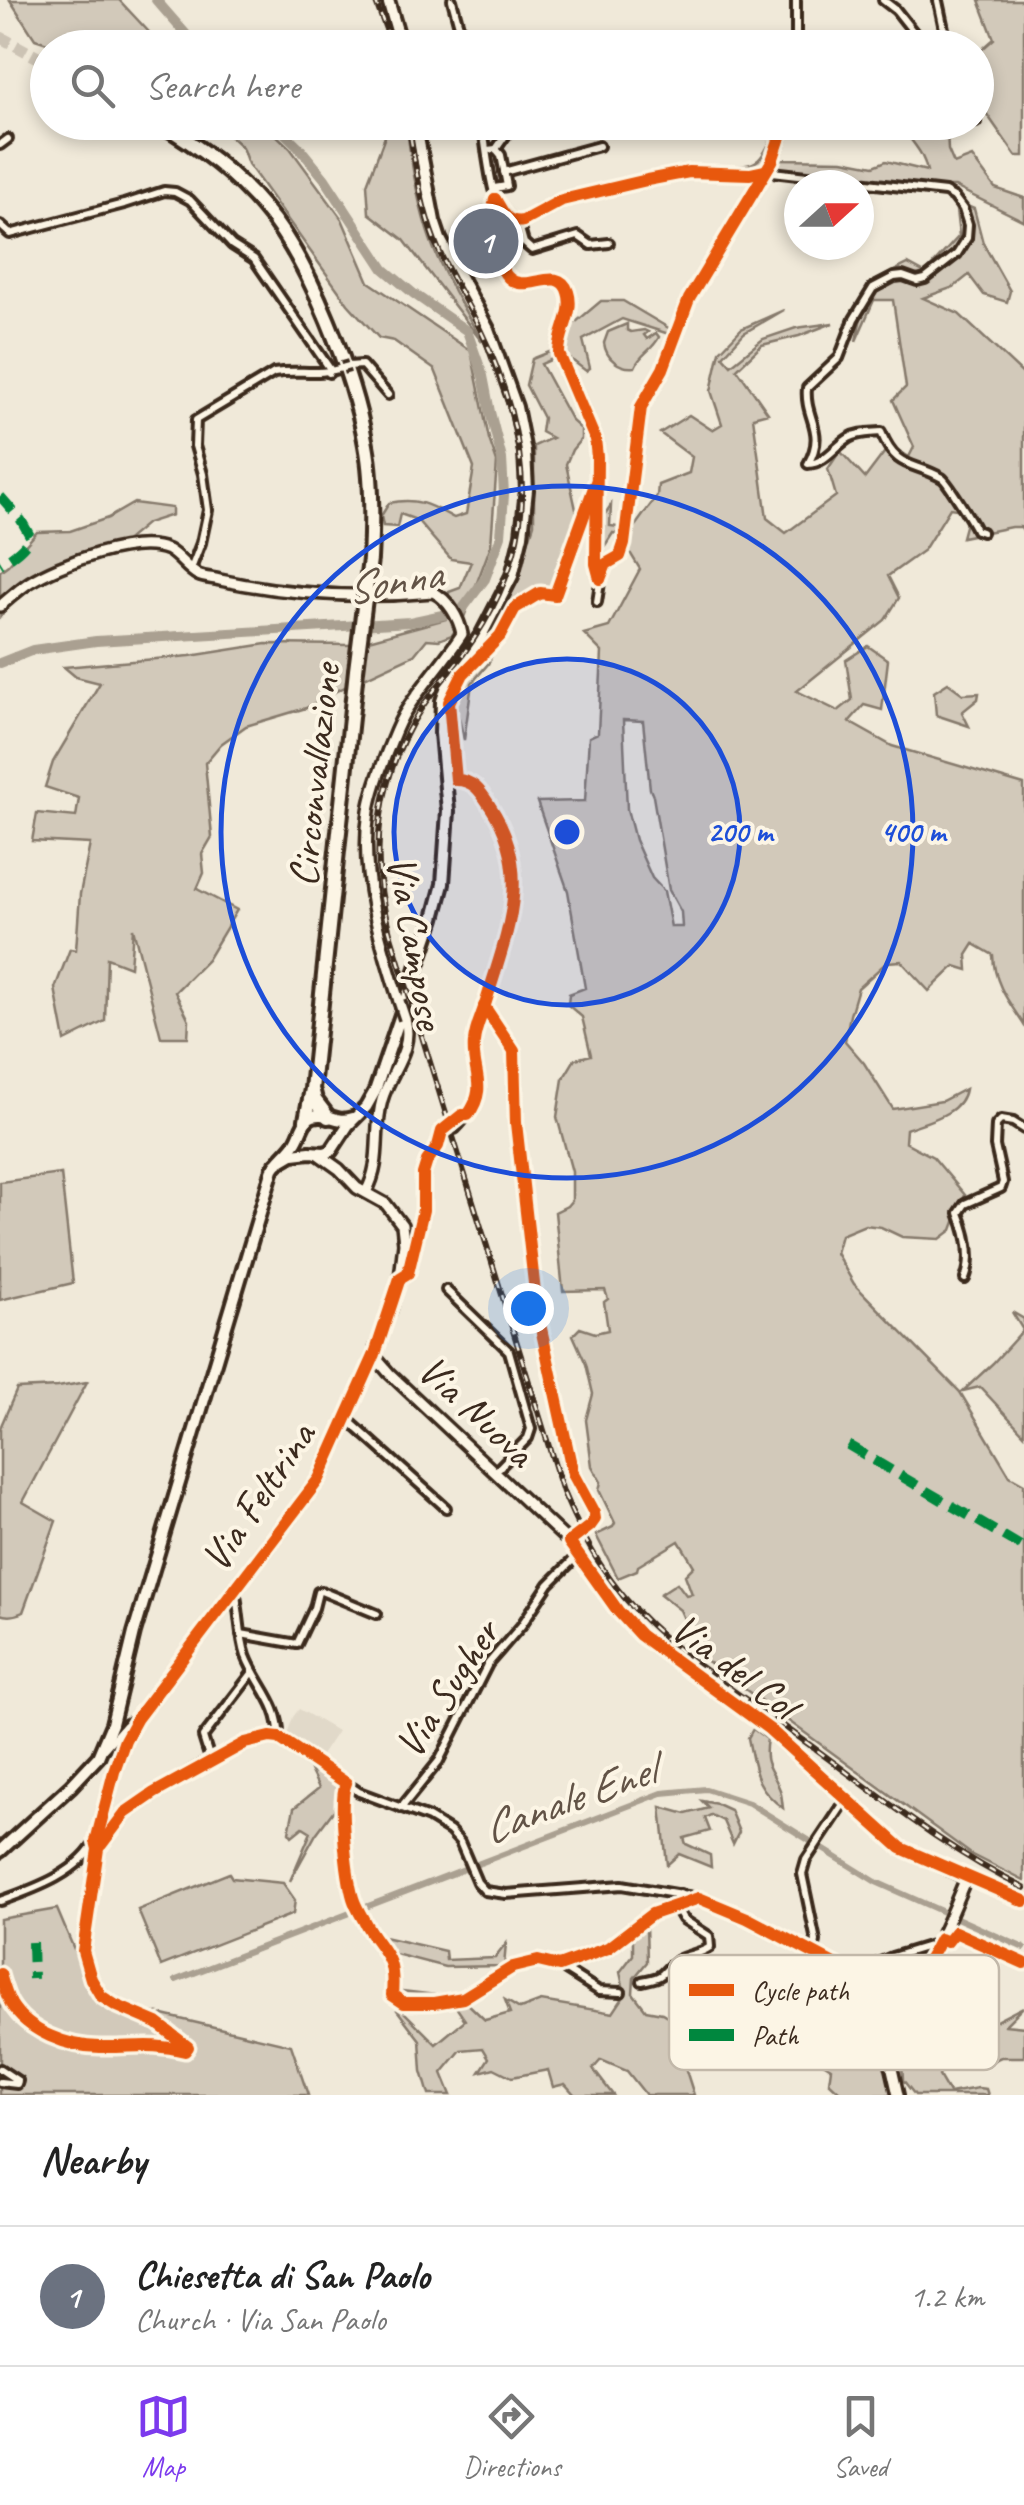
<!DOCTYPE html>
<html lang="en">
<head>
<meta charset="utf-8">
<style>
	body { margin:0; font-family:Caveat,sans-serif; background:#f2f2f2; color:#222 }
	.compass { position:absolute; left:784px; top:170px; width:90px; height:90px; border-radius:50%; background:#fff; box-shadow:0 5px 15px #0003; rotate:69deg }
	.you { position:absolute; left:528px; top:1308px; width:35px; height:35px; margin:-25px; border:8px solid #fff; border-radius:50%; background:#1a73e8; box-shadow:0 0 0 15px #1a73e833 }
	.badge { display:grid; place-items:center; width:65px; height:65px; border-radius:50%; background:#7c3aed; color:#fff; font-size:32px; font-weight:700 }
	.pin { position:absolute; translate:-50% -50%; border:5px solid #fff; box-shadow:0 2px 10px #0006 }
	.list { margin:0; padding:0; list-style:none }
	h2 { display:flex; justify-content:space-between; align-items:center; height:130px; margin:0; padding:0 40px; font-size:42px }
	h2 small { font-size:32px; font-weight:400; color:#767676 }
	.list li { display:grid; grid-template-columns:65px 1fr auto; gap:30px; align-items:center; box-sizing:border-box; height:140px; padding:0 40px; border-top:2px solid #e0e0e0 }
	.list b { display:block; font-size:38px; white-space:nowrap }
	.list p { margin:0; font-size:32px; white-space:nowrap; color:#767676 }
	.list em { font-size:32px; font-style:normal; color:#767676 }
	.icon { flex:none; width:55px; height:55px; fill:none; stroke:currentColor; stroke-width:2; stroke-linecap:round; stroke-linejoin:round }
	.map { position:relative; flex:none; width:1024px; height:2095px; overflow:hidden }
	.search { position:absolute; background:#fff; box-shadow:0 5px 15px #0003; left:30px; right:30px; top:30px; height:110px; display:flex; align-items:center; gap:25px; box-sizing:border-box; padding:0 35px; border-radius:55px; color:#767676; font-size:38px }
	.sheet { height:270px; background:#fff }
	nav { display:flex; justify-content:space-around; align-items:center; box-sizing:border-box; height:140px; border-top:2px solid #e0e0e0; background:#fff; font-size:28px; color:#767676 }
	nav a { display:grid; justify-items:center; gap:5px }
	nav .on { color:#7c3aed }
	.map>svg:first-child { display:block }
</style>
</head>
<body>
<div class="map">
<svg width="1024" height="2095" viewBox="0 0 1024 2095">
	<rect width="100%" height="100%" fill="#f0e9d9"/>
	<filter id="ink" filterUnits="userSpaceOnUse"><feTurbulence type="fractalNoise" baseFrequency=".01" numOctaves="2"/><feDisplacementMap in="SourceGraphic" scale="20" xChannelSelector="R" yChannelSelector="G"/><feConvolveMatrix kernelMatrix="1 2 1 2 8 2 1 2 1" color-interpolation-filters="sRGB"/></filter>
	<g filter="url(#ink)">
		<!-- built -->
		<path fill="#e1d9c9" d="M299 1709 337 1731 318 1760 285 1740 293 1717Z"/>
		<!-- green -->
		<g fill="#d2c9ba" stroke="#867a6c" stroke-width="2.5" fill-rule="evenodd">
			<path d="M10 0H119L163 47C121 48 74 54 35 39Z"/>
			<path d="M979 0H1024V156H1016L977 100V50L979 52 994 39Z"/>
			<path d="M782 122 789 135 781 159 843 160 874 166 886 161 927 171C923 149 909 142 901 123H927L936 132 947 130 948 150 954 164 972 157 995 188 1024 198V221L955 187H931L834 175 711 168C761 164 758 170 778 123Z"/>
			<path d="M216 123H261L273 132 290 148 342 219 369 282 471 351 489 439 497 462 491 545 463 620 452 635 439 640 427 639 414 655 334 692 306 708 246 726 221 744 205 763 212 837 202 854 204 873 197 889 237 910 207 960 175 992 189 1020 188 1037H161L133 928 130 967 107 958 105 1021 65 1041 55 988 70 949 76 950 80 894 90 844 32 841 37 813 76 817 79 798 45 787 53 762 100 683 76 677 64 667 190 656 266 644 350 645 446 619 449 592 460 588 471 562 451 559 417 520 400 514 397 527 383 526 381 516 389 503C418 497 430 505 454 518L466 514 474 468 435 370 394 341 379 338 348 304 248 164 242 147Z"/>
			<path d="M390 123H406C411 159 416 195 427 230 439 269 463 306 482 342L404 240 369 213 367 184Z"/>
			<path d="M955 201 974 209 983 243 1010 291 1007 302 984 295 969 275 954 287 923 298 959 314 1024 375V532L1021 527H1011L962 537 969 511 950 508 924 550 888 576 899 598 885 620 797 691 838 711 852 700 846 660 868 646 888 660 882 710 864 705 849 722 892 746 1024 785V1025C1009 1002 994 984 993 955L974 944 967 955 968 970 955 966 929 991 901 961 887 962 858 988 850 1015 845 1041 864 1063 893 1109 942 1101 965 1089C961 1115 927 1121 906 1129L905 1142 933 1157 965 1195 952 1230 940 1239 902 1237 881 1227 865 1225 841 1235 836 1253 854 1284 960 1392 1010 1476 1024 1484V1881L971 1854 701 1657 680 1610 660 1594 677 1583 686 1595 692 1594 685 1575 694 1566 679 1541 638 1566 637 1570 618 1578 596 1535 613 1527 615 1523 599 1490 601 1482 592 1466 586 1420 593 1394 586 1364 573 1335 580 1328 595 1333 608 1330 604 1302 608 1299 605 1290 563 1291 555 1212 567 1206 572 1200V1172L557 1117 563 1079 575 1059 591 1055 582 1017 568 1005 569 994 585 988 568 891 537 802 585 801 589 737 598 733 602 652 584 634 609 627 640 569 629 551 632 537 613 533 599 555V523L611 505 610 526 633 529 657 496 658 485 689 473 692 457 660 433 689 415 712 430 722 424 711 391 720 351 741 329 784 310 744 333 723 356 731 365 763 339 796 328 833 323 799 336 762 345 737 369 768 413 753 417 767 518 786 533 836 496 828 469 840 451 865 478 890 445 909 457 914 447 893 400 906 387 893 300H874L856 341 868 284 908 264 925 273 959 236ZM623 720 643 721 650 789 653 796 669 890 681 912 682 927H671L664 891 652 878 635 840 627 809Z"/>
			<path d="M601 301H623L672 330 669 334 622 319 583 340 590 368 586 371 564 354 541 364 572 421 581 429V439L572 450 566 464 577 514 552 590 517 602 488 664 472 683 464 740 455 700 470 661 512 592 534 524V446L552 438 541 432 543 418 526 385 532 359 552 351 570 327Z"/>
			<path d="M627 324V330L631 332 644 330 648 332 644 335 647 339 656 333 659 337C653 350 640 354 635 367 620 369 606 359 604 343L608 332Z"/>
			<path d="M134 503 172 508V515L147 523 122 544 29 579 0 617V571L8 565 37 532 70 531 108 518Z"/>
			<path d="M948 683 963 694 979 693 978 699 962 712 969 726 936 715 934 692Z"/>
			<path d="M61 1174 73 1283 0 1300V1182Z"/>
			<path d="M1012 1312 1024 1319V1434L980 1387 963 1391 993 1363 1023 1330Z"/>
			<path d="M87 1382 23 1502 56 1521 23 1612C15 1616 8 1617 0 1614V1428L17 1389 58 1387Z"/>
			<path d="M753 1729 767 1739C762 1768 772 1767 780 1790 782 1796 782 1802 783 1808 755 1788 755 1771 748 1738Z"/>
			<path d="M306 1762 340 1784 337 1806 316 1834 290 1881 311 1832 303 1827 292 1836 289 1832 294 1808 319 1788Z"/>
			<path d="M702 1801 717 1804 730 1810 739 1832 733 1844 723 1821 711 1815 705 1818 710 1831 684 1838 686 1844 710 1855 711 1867 679 1854 667 1865 661 1807 686 1814 709 1808Z"/>
			<path d="M229 1873 232 1878 283 1883 295 1900 293 1914 161 1966 138 1910Z"/>
			<path d="M57 1909 95 1999 291 2045 308 2095H0V1919Z"/>
			<path d="M646 1923 647 1962 634 1978 633 1993 646 2010 662 2013 689 2029H706L722 2050 684 2064 694 2095H646L627 2071 601 2060 593 2069 613 2095H575L565 2084 553 2087 548 2070 512 2077 494 2068 480 2072 489 2058 483 2048 461 2050 442 2073 451 2095H429L422 2071 420 2040 397 2010 400 2008 436 2044 465 2020 456 2007 401 2001V1991L462 1998 485 2020 510 2013 505 2000 520 2009 541 2001 613 2013 625 1995 620 1972 633 1955V1933Z"/>
			<path d="M384 1937 445 1951 446 1960 495 1958 506 1944 504 1966 445 1967 395 1954Z"/>
			<path d="M934 1964 937 1972 946 1978 959 1976C985 1999 969 2005 982 2028L1023 2007 1005 2025 1024 2027V2057H1001L990 2062 977 2051 959 2053 957 2064 944 2066 939 2076 949 2093 978 2088 986 2089 988 2095H915L903 2080 902 2063 891 2049 886 2027 888 2017 898 2023 915 2005 908 1993Z"/>
			<path d="M808 1999 874 2020 892 2095H843L829 2082 831 2068 817 2059 791 2051 789 2024 805 2022Z"/>
		</g>
		<g fill="none" stroke-linecap="round" stroke-linejoin="round">
			<!-- canal -->
			<path stroke="#aaa091" stroke-width="6" d="M176 1980 662 1793 706 1789 749 1803 876 1882 1024 1948"/>
			<!-- river -->
			<g stroke="#aaa091" stroke-width="10">
				<path d="M156 0 198 48"/>
				<path d="M0 663 33 650 96 641 410 622 461 611 485 579 501 536 504 495 502 459 490 412 483 376 467 331 414 294 384 269 325 179 298 146 273 122"/>
			</g>
			<!-- highway-tunnel -->
			<path stroke="#ccc3b4" stroke-width="12" stroke-dasharray="12 6" stroke-linecap="butt" d="M0 37 48 63"/>
			<defs>
				<g id="street">
					<path d="M452 0 465 48"/>
					<path d="M883 0 896 10 926 48"/>
					<path d="M938 1 948 48"/>
					<path d="M796 48V0"/>
					<path d="M976 111V122"/>
					<path d="M482 122C486 144 491 208 507 219 513 223 517 222 523 221L562 200 647 180 689 172 750 174 764 171 945 192 954 197 963 209 968 225 967 238 957 254 925 279 917 281 903 276 894 277 873 288 854 319 839 358 807 388C804 419 827 430 808 464 826 463 834 447 849 438 859 432 870 433 881 432 897 471 913 461 942 478 947 481 973 523 976 530L982 532"/>
					<path d="M0 145 8 139"/>
					<path d="M496 149 515 122"/>
					<path d="M487 150 496 149 501 155 507 186 494 188"/>
					<path d="M504 172 599 146"/>
					<path d="M494 200C490 220 493 280 520 284 537 286 561 268 568 293 575 313 558 333 559 354L595 439 596 482"/>
					<path d="M518 222 524 243 532 250 578 236 591 245 609 243"/>
					<path d="M0 225 10 234 124 204 164 191 175 192 190 200 232 245 254 259 330 369 329 373"/>
					<path d="M349 366 362 365 388 395"/>
					<path d="M191 569 201 543 208 510 203 474 195 446 196 420 274 373C297 369 319 376 342 368"/>
					<path d="M597 602 601 576 606 564 620 556 624 544 641 407 663 369 689 299 772 161 785 122"/>
					<path d="M446 781 466 780C478 787 484 798 492 809 544 885 490 959 475 1037 466 1083 499 1083 455 1129"/>
					<path d="M484 1006 514 1051 516 1123 537 1310 573 1474 594 1513 595 1519 584 1530"/>
					<path d="M400 1278 406 1276 410 1268C414 1250 420 1233 422 1214 426 1187 418 1170 438 1146"/>
					<path d="M965 1279C973 1259 967 1233 959 1213L965 1204 1001 1188 1003 1182 995 1146 996 1125 1001 1120 1013 1122 1024 1129"/>
					<path d="M446 1290 509 1351 531 1429 528 1438 495 1472"/>
					<path d="M347 1419 446 1508"/>
					<path d="M569 1542 576 1535"/>
					<path d="M235 1591C240 1612 239 1635 246 1656 257 1685 281 1705 279 1738"/>
					<path d="M241 1634 297 1644 314 1608 318 1592 321 1591 377 1614"/>
					<path d="M105 1748 125 1725 137 1718 319 1479 375 1354"/>
					<path d="M214 1759 208 1753 203 1737 253 1672"/>
					<path d="M346 1783C338 1800 347 1878 353 1898 355 1905 359 1912 363 1919 380 1953 396 1951 392 1995L404 2003H434L463 1998 513 1967 538 1961 559 1966 608 1948 652 1914 699 1898"/>
					<path d="M401 1808 439 1761 488 1664 521 1626 549 1584 579 1554"/>
					<path d="M99 1833C113 1829 118 1817 130 1809 162 1787 241 1735 279 1738L359 1792 429 1818 450 1831 460 1842 477 1882 485 1891 506 1894 622 1885 699 1898 747 1918 853 1974 867 1990 879 2012"/>
					<path d="M966 1878 1024 1901"/>
					<path d="M0 1901C34 1889 81 1873 97 1838 107 1817 108 1791 114 1768 120 1750 128 1734 137 1718"/>
					<path d="M814 1951 816 1941 802 1874 806 1860 846 1800"/>
					<path d="M561 1967 599 1991 621 1992"/>
					<path d="M0 1974C3 1984 6 1995 11 2004 28 2032 68 2047 100 2047 132 2048 152 2042 185 2051L188 2047 185 2043C174 2036 164 2027 153 2021 137 2013 118 2009 104 1997 68 1969 93 1888 98 1849L96 1841"/>
					<path d="M853 1974 892 1957 938 1943"/>
					<path d="M642 1981C670 1976 659 1972 678 1960 688 1954 699 1955 710 1947L709 1936 683 1919 676 1907 680 1894"/>
					<path d="M0 2069 18 2081 17 2084 0 2082"/>
				</g>
				<g id="secondary">
					<path d="M0 606C10 598 19 589 30 582 59 564 135 535 168 550 179 556 187 569 198 575 204 578 213 578 220 580 291 595 361 599 433 592 448 599 459 618 462 634 445 660 424 683 407 709 398 722 393 738 387 752 380 771 372 790 369 811 359 874 380 941 399 1001"/>
					<path d="M318 1154 339 1169 357 1188 386 1204 402 1225 404 1243 400 1278 391 1310 375 1349 376 1358 389 1373 569 1542 626 1621 649 1643 769 1729 901 1848 966 1878C945 1927 927 1982 879 2012L898 2095"/>
					<path d="M366 1192C383 1161 373 1132 382 1100 390 1072 414 1050 405 1019"/>
				</g>
				<g id="primary">
					<path d="M388 0 402 48"/>
					<path d="M276 1164 293 1154 310 1152 324 1153 331 1151 348 1125 366 1107 375 1091 434 918 443 884 448 811 441 733 442 701 449 680 482 634 512 576 522 535 527 490 525 452 516 407 488 329 440 239 434 221 415 122"/>
					<path d="M0 1851 71 1786 98 1757 112 1724 134 1633 273 1169C279 1159 288 1153 295 1143 303 1132 302 1114 321 1115 335 1116 336 1123 353 1118"/>
				</g>
				<g id="highway">
					<path d="M158 122C199 146 234 172 264 208 310 261 354 376 366 445 373 482 372 522 370 559"/>
					<path d="M313 1092 315 1100 328 1117"/>
					<path d="M306 1120 312 1089 356 670"/>
				</g>
			</defs>
			<!-- street casing -->
			<use href="#street" stroke="#3b2a1e" stroke-width="14"/>
			<!-- secondary casing -->
			<use href="#secondary" stroke="#3b2a1e" stroke-width="16"/>
			<!-- primary casing -->
			<use href="#primary" stroke="#3b2a1e" stroke-width="18"/>
			<!-- highway casing -->
			<use href="#highway" stroke="#3b2a1e" stroke-width="20"/>
			<!-- street -->
			<use href="#street" stroke="#fcf5e5" stroke-width="6"/>
			<!-- secondary -->
			<use href="#secondary" stroke="#fcf5e5" stroke-width="9"/>
			<!-- primary -->
			<use href="#primary" stroke="#fcf5e5" stroke-width="10"/>
			<!-- highway -->
			<use href="#highway" stroke="#fcf5e5" stroke-width="12"/>
			<defs>
				<g id="rail">
					<path d="M375 0 393 48"/>
					<path d="M408 122C415 162 420 203 435 241 447 272 466 300 480 329 505 380 523 442 522 498 520 555 498 607 464 653 451 671 435 688 422 707 377 776 368 854 390 933L563 1492C579 1530 597 1565 624 1597 671 1653 738 1692 796 1735 870 1788 942 1848 1024 1888"/>
				</g>
			</defs>
			<!-- rail casing -->
			<use href="#rail" stroke="#3b2a1e" stroke-width="6"/>
			<!-- rail -->
			<use href="#rail" stroke="#fcf5e5" stroke-width="2.5" stroke-dasharray="8" stroke-linecap="butt"/>
			<defs>
				<path id="street-bridge" d="M342 368 349 366"/>
				<path id="secondary-bridge" d="M399 1001 405 1019"/>
				<path id="highway-bridge" d="M356 670 370 559"/>
			</defs>
			<!-- street-bridge casing -->
			<use href="#street-bridge" stroke="#3b2a1e" stroke-width="14" stroke-linecap="butt"/>
			<!-- secondary-bridge casing -->
			<use href="#secondary-bridge" stroke="#3b2a1e" stroke-width="16" stroke-linecap="butt"/>
			<!-- highway-bridge casing -->
			<use href="#highway-bridge" stroke="#3b2a1e" stroke-width="20" stroke-linecap="butt"/>
			<!-- street-bridge -->
			<use href="#street-bridge" stroke="#fcf5e5" stroke-width="6"/>
			<!-- secondary-bridge -->
			<use href="#secondary-bridge" stroke="#fcf5e5" stroke-width="9"/>
			<!-- highway-bridge -->
			<use href="#highway-bridge" stroke="#fcf5e5" stroke-width="12"/>
			<!-- quiet -->
			<g stroke="#00873e" stroke-width="10" stroke-dasharray="20 10" stroke-linecap="butt">
				<path d="M0 496 21 520 30 536C25 549 11 557 0 564"/>
				<path d="M848 1445 1024 1548"/>
				<path d="M32 1942 33 1979"/>
			</g>
			<defs>
				<g id="cycleway">
					<path d="M495 199C490 219 493 279 519 283 536 286 560 268 568 292 575 313 558 333 559 354L595 439 597 457 596 564 600 579"/>
					<path d="M495 199C503 211 505 224 523 221L562 200 647 180 689 172 750 174 764 171"/>
					<path d="M600 579 606 564 620 556 624 544 641 407 663 369 689 299 772 161 785 122"/>
					<path d="M484 1006 514 1051 516 1123 537 1310 573 1474 594 1513 595 1519 590 1526 569 1542 618 1611 640 1635 769 1729 901 1848 1024 1901"/>
					<path d="M101 1845 125 1813 154 1793 245 1743 270 1737 279 1738 346 1783C338 1800 347 1878 353 1898 355 1905 359 1912 363 1919 380 1953 396 1951 392 1995L404 2003H434L463 1998 513 1967 538 1961 559 1966 608 1948 652 1914 699 1898 747 1918 853 1974 867 1990 879 2012C905 1996 927 1966 940 1939L947 1942 955 1932 1024 1963"/>
					<path d="M0 1974C3 1984 6 1995 11 2004 28 2032 68 2047 100 2047 132 2048 152 2042 185 2051L188 2047 157 2023 115 2005 101 1996 91 1979 83 1951 98 1849 96 1841 115 1768 125 1740 137 1718 319 1479 375 1354 400 1278 408 1273 423 1210V1174L427 1161 438 1146 442 1131 462 1115H468C489 1086 471 1072 474 1042 475 1029 481 1017 485 1005 506 935 535 873 490 806 481 792 474 780 456 780L449 702 463 674 500 636 515 608 540 593 555 595 596 482"/>
				</g>
			</defs>
			<!-- cycleway casing -->
			<use href="#cycleway" stroke="#fcf5e5" stroke-width="19"/>
			<!-- cycleway -->
			<use href="#cycleway" stroke="#e8590c" stroke-width="12"/>
		</g>
	</g>
	<!-- distance rings -->
	<circle cx="567" cy="832" r="173" fill="#1d4ed8" fill-opacity=".12"/>
	<g fill="none" stroke="#1d4ed8" stroke-width="5">
		<circle cx="567" cy="832" r="173"/>
		<circle cx="567" cy="832" r="346"/>
	</g>
	<g text-anchor="middle" stroke-width="8" stroke-linejoin="round" paint-order="stroke">
		<!-- street labels -->
		<g font-size="42" fill="#3b2a1e" stroke="#fcf5e5">
			<text transform="translate(313 775) rotate(-84)" y="15">Circonvallazione</text>
			<text transform="translate(417 942) rotate(80)" y="15">Via Campose</text>
			<text transform="translate(477 1410) rotate(43)" y="15">Via Nuova</text>
			<text transform="translate(257 1496) rotate(-56)" y="15">Via Feltrina</text>
			<text transform="translate(735 1665) rotate(37)" y="15">Via del Col</text>
			<text transform="translate(446 1688) rotate(-57)" y="15">Via Sugher</text>
		</g>
		<!-- water labels -->
		<g font-size="45" font-style="italic" fill="#625346" stroke="#fcf5e5">
			<text transform="translate(393 580) rotate(-10)" y="16">Sonna</text>
			<text transform="translate(568 1798) rotate(-20)" y="16">Canale Enel</text>
		</g>
	</g>
	<!-- legend -->
	<rect x="669" y="1955" width="330" height="115" rx="15" fill="#fcf5e5" stroke="#c2b8a9" stroke-width="2.5"/>
	<rect x="689" y="1984" width="45" height="12" fill="#e8590c"/>
	<rect x="689" y="2029" width="45" height="12" fill="#00873e"/>
	<g font-size="28" fill="#3b2a1e">
		<text x="752" y="2000">Cycle path</text>
		<text x="752" y="2045">Path</text>
	</g>
	<circle cx="567" cy="832" r="15" fill="#1d4ed8" stroke="#fcf5e5" stroke-width="5"/>
	<g font-size="30" text-anchor="middle" font-weight="bold" fill="#1d4ed8" stroke="#fcf5e5" stroke-width="8" stroke-linejoin="round" paint-order="stroke">
		<text x="740" y="842">200 m</text>
		<text x="913" y="842">400 m</text>
	</g>
</svg>
<svg class="compass" viewBox="-18 -18 36 36"><path d="M0-13l5 13h-10z" fill="#e53935"/><path d="M0 13l5-13h-10z" fill="#767676"/></svg>
<div class="you"></div>
<div class="pin badge" style="left:486px;top:241px;background:#6b7280">1</div>
<div class="search"><svg class="icon" aria-label="search" viewBox="0 0 24 24"><circle cx="10" cy="10" r="6"/><path d="M15 15l6 6"/></svg>Search here</div>
</div>
<section class="sheet">
<h2>Nearby<small></small></h2>
<ul class="list">
<li><span class="badge" style="background:#6b7280">1</span><div><b>Chiesetta di San Paolo</b><p>Church · Via San Paolo</p></div><em>1.2 km</em></li>
</ul>
</section>
<nav>
<a class="on"><svg class="icon" aria-label="map" viewBox="0 0 24 24"><path d="M3 6l6-2 6 2 6-2v14l-6 2-6-2-6 2zM9 4v14M15 6v14"/></svg>Map</a>
<a><svg class="icon" aria-label="directions" viewBox="0 0 24 24"><path d="M12 3l9 9-9 9-9-9zM9 14v-3h6M13 9l2 2-2 2"/></svg>Directions</a>
<a><svg class="icon" aria-label="saved" viewBox="0 0 24 24"><path d="M7 4h10v16l-5-4-5 4z"/></svg>Saved</a>
</nav>
</body>
</html>
